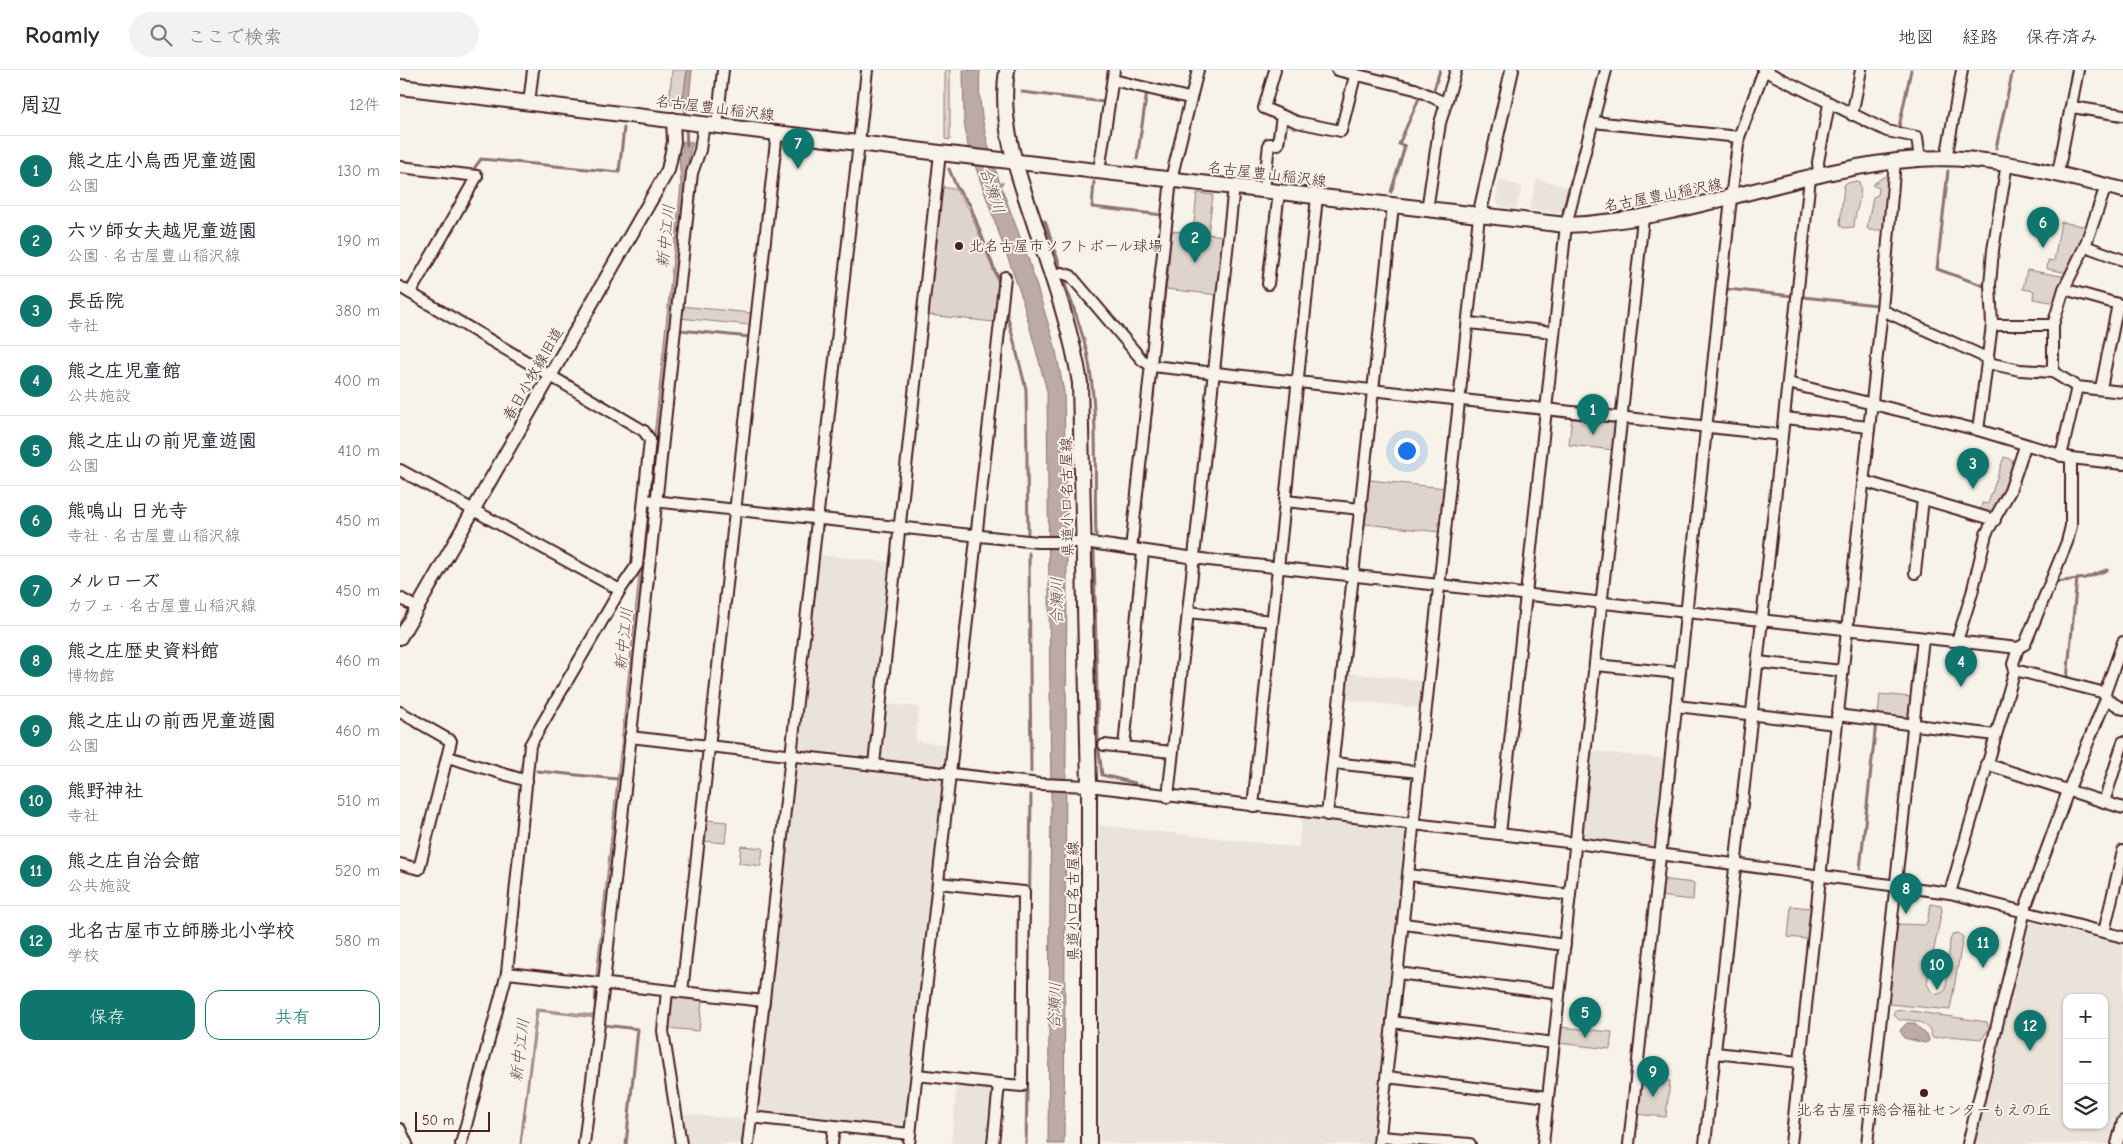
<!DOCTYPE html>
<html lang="ja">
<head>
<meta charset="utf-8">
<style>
	body { margin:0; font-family:"Comic Neue","Klee One",sans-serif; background:#f2f2f3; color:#2b2b33 }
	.controls { position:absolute; right:15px; bottom:15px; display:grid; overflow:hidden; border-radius:10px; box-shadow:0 1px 4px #0004 }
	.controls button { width:45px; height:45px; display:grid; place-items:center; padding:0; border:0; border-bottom:1px solid #e1e1e2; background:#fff; color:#2b2b33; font:25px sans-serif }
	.scale { position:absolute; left:15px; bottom:12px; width:75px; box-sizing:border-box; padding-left:5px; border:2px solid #4a1f2b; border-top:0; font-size:14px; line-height:18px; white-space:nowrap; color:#4a1f2b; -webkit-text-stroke:4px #f7f3e8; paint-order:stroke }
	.you { position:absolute; left:1006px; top:380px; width:18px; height:18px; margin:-12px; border:4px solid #fff; border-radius:50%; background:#1a73e8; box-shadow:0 0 0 8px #1a73e833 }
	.badge { display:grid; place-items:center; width:32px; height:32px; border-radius:50%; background:#0f766e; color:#fff; font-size:16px; font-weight:700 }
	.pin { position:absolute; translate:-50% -41px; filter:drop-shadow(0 1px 2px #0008) }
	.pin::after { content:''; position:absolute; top:26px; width:18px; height:15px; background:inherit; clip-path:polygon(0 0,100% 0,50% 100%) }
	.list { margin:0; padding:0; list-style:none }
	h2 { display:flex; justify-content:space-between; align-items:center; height:65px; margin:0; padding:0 20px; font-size:21px }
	h2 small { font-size:16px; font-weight:400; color:#7c7c81 }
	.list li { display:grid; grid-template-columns:32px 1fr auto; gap:15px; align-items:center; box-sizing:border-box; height:70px; padding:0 20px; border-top:1px solid #e1e1e2 }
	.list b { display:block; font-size:19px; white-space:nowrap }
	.list p { margin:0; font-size:16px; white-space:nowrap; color:#7c7c81 }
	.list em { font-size:16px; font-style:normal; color:#7c7c81 }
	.actions { display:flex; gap:10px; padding:15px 20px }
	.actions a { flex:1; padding:11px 0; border:1px solid #0f766e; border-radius:15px; text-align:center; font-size:18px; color:#0f766e }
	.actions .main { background:#0f766e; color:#fff }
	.icon { flex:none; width:28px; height:28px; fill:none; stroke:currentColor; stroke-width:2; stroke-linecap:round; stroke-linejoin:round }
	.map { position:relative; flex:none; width:1723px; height:1074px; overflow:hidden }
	header { display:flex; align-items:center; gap:30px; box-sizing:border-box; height:70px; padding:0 25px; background:#fff; border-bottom:1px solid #e1e1e2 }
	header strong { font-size:24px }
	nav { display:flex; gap:28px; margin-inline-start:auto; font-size:18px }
	.search { width:350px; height:45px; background:#f2f2f3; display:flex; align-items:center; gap:12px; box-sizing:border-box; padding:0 18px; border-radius:28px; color:#7c7c81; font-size:19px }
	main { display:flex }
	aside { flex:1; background:#fff }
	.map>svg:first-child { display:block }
</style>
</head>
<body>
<header>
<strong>Roamly</strong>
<div class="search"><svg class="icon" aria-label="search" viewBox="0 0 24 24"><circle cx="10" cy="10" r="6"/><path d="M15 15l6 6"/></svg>ここで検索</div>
<nav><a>地図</a><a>経路</a><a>保存済み</a></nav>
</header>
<main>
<aside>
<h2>周辺<small>12件</small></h2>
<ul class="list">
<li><span class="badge">1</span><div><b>熊之庄小烏西児童遊園</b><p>公園</p></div><em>130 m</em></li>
<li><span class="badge">2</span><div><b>六ツ師女夫越児童遊園</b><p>公園 · 名古屋豊山稲沢線</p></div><em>190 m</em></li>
<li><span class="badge">3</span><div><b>長岳院</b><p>寺社</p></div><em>380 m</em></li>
<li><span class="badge">4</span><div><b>熊之庄児童館</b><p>公共施設</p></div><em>400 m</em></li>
<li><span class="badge">5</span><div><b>熊之庄山の前児童遊園</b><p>公園</p></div><em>410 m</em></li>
<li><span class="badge">6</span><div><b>熊鳴山 日光寺</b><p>寺社 · 名古屋豊山稲沢線</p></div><em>450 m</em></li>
<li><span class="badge">7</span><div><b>メルローズ</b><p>カフェ · 名古屋豊山稲沢線</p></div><em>450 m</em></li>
<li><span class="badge">8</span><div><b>熊之庄歴史資料館</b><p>博物館</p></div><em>460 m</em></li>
<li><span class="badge">9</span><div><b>熊之庄山の前西児童遊園</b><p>公園</p></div><em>460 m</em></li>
<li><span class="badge">10</span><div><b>熊野神社</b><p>寺社</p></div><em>510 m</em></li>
<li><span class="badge">11</span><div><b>熊之庄自治会館</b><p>公共施設</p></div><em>520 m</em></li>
<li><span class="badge">12</span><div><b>北名古屋市立師勝北小学校</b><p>学校</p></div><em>580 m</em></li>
</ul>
<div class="actions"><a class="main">保存</a><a>共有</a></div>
</aside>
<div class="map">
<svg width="1723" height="1074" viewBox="0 0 1723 1074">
	<rect width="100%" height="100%" fill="#f7f3e8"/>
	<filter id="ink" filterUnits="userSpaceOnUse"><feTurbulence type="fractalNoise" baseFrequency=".02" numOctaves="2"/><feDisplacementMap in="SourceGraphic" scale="10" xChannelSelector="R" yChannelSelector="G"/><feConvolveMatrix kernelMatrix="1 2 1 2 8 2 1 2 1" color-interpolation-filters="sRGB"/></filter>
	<g filter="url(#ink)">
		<!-- built -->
		<g fill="#eae3da" fill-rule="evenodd">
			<path d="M1137 109 1168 117 1161 142 1129 140Z"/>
			<path d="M1099 110 1122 116 1116 139 1100 136 1096 130Z"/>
			<path d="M419 485 490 492 469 686 466 689 401 682 399 679Z"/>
			<path d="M950 603 1024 611 1021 638 947 630Z"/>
			<path d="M486 634 519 637 515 671 550 675 548 694 543 698 484 692 480 687Z"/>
			<path d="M1190 681 1265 689 1256 775 1253 778 1184 770 1181 768Z"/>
			<path d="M399 692 542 707 545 712 508 1058 504 1061 360 1046 357 1042 395 695Z"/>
			<path d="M902 747 1004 758 1008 762 974 1074H722L699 1071V755L898 777Z"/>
			<path d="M1630 852 1723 874V1033L1713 1074H1571L1626 854ZM1667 928H1704V1055H1667Z"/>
			<path d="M557 1014 592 1017 595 1021 589 1074H551Z"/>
			<path d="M279 1043 344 1050 341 1074H284Z"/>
		</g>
		<!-- green -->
		<g fill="#ded4cc" stroke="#947a7c">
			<path d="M272 0H287L284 23 278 35 269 34Z"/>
			<path d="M545 0H550V70L545 69Z"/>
			<path d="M1483 107H1489V109L1483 160H1469L1467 158 1473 127 1478 125 1479 118 1472 115Z"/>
			<path d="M1457 111 1459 112C1464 127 1454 141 1454 157L1443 158 1440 154 1444 116 1446 113Z"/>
			<path d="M540 117 555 119 569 139 598 213 594 252 528 245Z"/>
			<path d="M797 123 813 125 808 164 825 166 819 225 766 219 772 161 793 163Z"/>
			<path d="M1661 152 1689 157 1669 203 1647 199 1648 190 1654 191Z"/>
			<path d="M1627 200 1667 207 1657 233 1633 229 1634 221 1623 219Z"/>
			<path d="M280 236 351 243 350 255 279 248Z"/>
			<path d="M1172 347 1215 352 1217 354 1214 380 1169 375Z"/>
			<path d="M1604 387 1618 392 1593 447 1580 443 1582 433 1588 434Z"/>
			<path d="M969 410 1045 418 1040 462 965 454Z"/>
			<path d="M1480 624 1511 627 1509 647 1505 650 1478 646Z"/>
			<path d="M306 750 327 752 325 773 304 771Z"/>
			<path d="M341 776 363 778 361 796 339 793Z"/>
			<path d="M1260 809 1294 813 1293 830 1258 826Z"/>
			<path d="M1531 834 1541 836 1542 840 1527 913C1531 923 1537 929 1546 919L1550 870 1553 864 1559 863 1563 867 1550 940 1490 934 1487 929 1495 857 1498 854 1524 855 1527 852Z"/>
			<path d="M1391 836 1411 838 1407 869 1388 867Z"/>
			<path d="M273 926 302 930 299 961 267 958 270 928Z"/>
			<path d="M1504 940 1587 952 1589 959 1582 969 1549 966 1533 968C1531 966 1531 963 1530 960 1526 951 1507 949 1499 950L1494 945V941Z"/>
			<path d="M1159 957 1212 962 1210 979 1158 973Z"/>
			<path d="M1239 1007 1270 1011 1266 1047 1235 1044Z"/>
		</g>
		<!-- water -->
		<g fill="#bcaaa7" stroke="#8e7275">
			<path d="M287 0H292L288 39 278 38 284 23Z"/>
			<path d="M563 0H580C577 40 587 75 600 113L603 112 601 116 629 191 655 276 664 322 667 482 664 1074H648L651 723 647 321 621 225 568 76 564 51Z"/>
			<path d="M283 71 293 72 289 86 197 948 138 941 121 1074H120L136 939 194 945 195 916 281 115 279 84 282 81Z"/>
			<path d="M1507 953H1514L1528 966 1529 971 1525 973 1504 968 1500 960Z"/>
		</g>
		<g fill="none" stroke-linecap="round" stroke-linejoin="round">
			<!-- stream -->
			<g stroke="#8e7275" stroke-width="3">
				<path d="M718 6 730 9"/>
				<path d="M622 22 704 32 705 28"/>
				<path d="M1033 23 1040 0"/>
				<path d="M1667 31 1672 0"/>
				<path d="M285 34 286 48"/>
				<path d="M1680 44 1723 51"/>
				<path d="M286 57 287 76"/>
				<path d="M1499 57 1511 0"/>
				<path d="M1596 78 1613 0"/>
				<path d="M737 89 747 21"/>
				<path d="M549 99 557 118 570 135 600 214"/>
				<path d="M73 100 81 89 219 102 224 58"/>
				<path d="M1174 100 1180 79"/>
				<path d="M1548 101 1537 199 1587 217"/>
				<path d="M694 112 692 137 763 145"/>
				<path d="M1328 113 1332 75"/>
				<path d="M991 122 1005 76 999 74 1020 26"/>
				<path d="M774 136 775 121"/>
				<path d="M1163 141 1171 110"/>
				<path d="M645 151 660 196"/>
				<path d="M995 169 997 147"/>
				<path d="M768 188 773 143"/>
				<path d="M992 196 994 178"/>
				<path d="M991 206V203"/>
				<path d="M664 212C673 235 681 258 687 282 699 341 694 406 696 466"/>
				<path d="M1327 219 1393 226"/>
				<path d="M989 222 990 215"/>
				<path d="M1403 227 1477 235"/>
				<path d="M606 240 626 319 628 465"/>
				<path d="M1475 256 1478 227"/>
				<path d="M985 257 986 250"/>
				<path d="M280 260 350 267V263"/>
				<path d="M984 270 985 259"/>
				<path d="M1473 275V273"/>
				<path d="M758 281 768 192"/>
				<path d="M757 290V286"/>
				<path d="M979 313 982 288"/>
				<path d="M752 335 755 306"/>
				<path d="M751 345 752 340"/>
				<path d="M976 346V344"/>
				<path d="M750 360V354"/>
				<path d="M974 361 975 352"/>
				<path d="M972 382 973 369"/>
				<path d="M747 388V387"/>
				<path d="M969 410V404"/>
				<path d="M744 416 746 399"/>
				<path d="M742 439V433"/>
				<path d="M964 455 968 413"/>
				<path d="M739 463 738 471 743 477"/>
				<path d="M694 481 698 673 702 705 735 713"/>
				<path d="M629 483 631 702"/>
				<path d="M1448 507V502"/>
				<path d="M1656 512 1685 508 1707 500"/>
				<path d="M955 534 957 516"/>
				<path d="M1445 534 1446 526"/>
				<path d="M1443 552 1444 540"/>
				<path d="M952 563V560"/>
				<path d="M1440 579 1441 566"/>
				<path d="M1667 609 1677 509"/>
				<path d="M944 637 950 579"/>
				<path d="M938 688 942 654"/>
				<path d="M137 701 217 709"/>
				<path d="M935 714 937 697"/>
				<path d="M740 715 745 716"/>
				<path d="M749 717 756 719"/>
				<path d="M1416 798 1425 711"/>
				<path d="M1460 799 1476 653"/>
				<path d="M1412 837 1414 813"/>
				<path d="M1404 909 1408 870"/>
				<path d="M628 928 631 725"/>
				<path d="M204 955 238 959 226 1074"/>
				<path d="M352 986 358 934H356"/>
				<path d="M345 1055 351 996"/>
				<path d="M343 1074V1069"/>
				<path d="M626 1074 627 1020"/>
			</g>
			<defs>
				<g id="minor">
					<path d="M875 0 864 38 897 52 941 61 955 6"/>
					<path d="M937 0 1015 19 1045 33"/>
					<path d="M1363 0 1487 61 1517 67 1520 89"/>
					<path d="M713 10 789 28"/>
					<path d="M129 33 133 0"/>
					<path d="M1672 37 1723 45"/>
					<path d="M1452 45 1461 0"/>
					<path d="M1193 52 1339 67"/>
					<path d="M317 55 323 0"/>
					<path d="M1546 89 1562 0"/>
					<path d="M0 97 77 106 10 223"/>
					<path d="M699 101 714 0"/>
					<path d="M1658 103 1678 0"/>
					<path d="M1419 106 1418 92 1429 34"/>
					<path d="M1706 116 1685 176 1664 219 1653 255V302L1677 317 1723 322"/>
					<path d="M864 120 869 74H878L882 46"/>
					<path d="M1027 140 1040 53 1056 0"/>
					<path d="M1685 176 1723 190"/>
					<path d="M652 206 662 203 671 206 742 290 752 296 1382 365"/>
					<path d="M868 214 879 122"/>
					<path d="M0 217 244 361 250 370 237 495 220 520"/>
					<path d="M1664 219 1718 234 1701 318"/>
					<path d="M1482 240 1589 289"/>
					<path d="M1069 253 1153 262"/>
					<path d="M1592 255H1653"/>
					<path d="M1588 293 1620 300 1653 302"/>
					<path d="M1388 313 1578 360 1671 388 1723 394"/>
					<path d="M1384 348 1469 357"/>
					<path d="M1578 360 1592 255 1590 215 1593 180 1607 93"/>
					<path d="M1661 386 1677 317"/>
					<path d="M0 400 220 520 130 675 107 903 61 1074"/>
					<path d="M1463 411 1595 450"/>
					<path d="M244 430 637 472H684L809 490 1618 578 1625 574 1667 472 1671 456V388"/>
					<path d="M885 431 961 439"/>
					<path d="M731 479 771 109 798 0"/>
					<path d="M1515 503 1523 429"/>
					<path d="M0 528 17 538"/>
					<path d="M788 542 872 551"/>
					<path d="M1557 571 1572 523 1586 464 1610 421 1625 376"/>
					<path d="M1358 592 1442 601"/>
					<path d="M1195 595 1279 603"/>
					<path d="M1615 600 1705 623"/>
					<path d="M1706 629 1723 639"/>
					<path d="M1276 636 1436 654"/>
					<path d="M0 642 51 671 19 799 0 794"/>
					<path d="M1437 645 1595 665"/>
					<path d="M230 667 640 714 689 716 1176 773 1550 823 1723 867"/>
					<path d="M704 675 772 682"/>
					<path d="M724 677 743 482"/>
					<path d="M48 687 127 711"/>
					<path d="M933 693 1019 702"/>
					<path d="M474 694 540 83"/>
					<path d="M1586 694 1723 738"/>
					<path d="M768 727 834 116"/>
					<path d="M1704 732 1723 672"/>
					<path d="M853 736 917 127"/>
					<path d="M927 745 993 136"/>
					<path d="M1100 764 1166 155 1206 0"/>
					<path d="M1009 805 1170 825"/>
					<path d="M538 813 624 822 622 1016 599 1014"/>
					<path d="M1550 823 1615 600 1613 594 1618 578"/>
					<path d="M1004 854 1165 875"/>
					<path d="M1704 862 1723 781"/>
					<path d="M107 903 364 931"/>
					<path d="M998 903 1159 924"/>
					<path d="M267 921 263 961 281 1074"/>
					<path d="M282 922 377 62"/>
					<path d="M992 952 1154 973"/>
					<path d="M1315 983 1399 992"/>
					<path d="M517 1005 599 1014 593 1074"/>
					<path d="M987 1007 1148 1027"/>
					<path d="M350 1047 510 1064"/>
					<path d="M0 1059 7 1074"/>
					<path d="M980 1067 1070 1074"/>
					<path d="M184 1074 204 913 292 103 300 80 304 53"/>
					<path d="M348 1074 467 0"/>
					<path d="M432 1074 434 1056"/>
					<path d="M509 1074 605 207"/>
					<path d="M979 1074 1079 146"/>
					<path d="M1143 1074 1243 148"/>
					<path d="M1229 1074 1331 128 1339 67 1364 0"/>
					<path d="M1305 1074 1410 108"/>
					<path d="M1391 1074 1482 240 1495 91"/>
					<path d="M1467 1074 1523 568"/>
					<path d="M1568 1074 1626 836 1668 721 1706 629 1705 623 1723 572"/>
					<path d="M1717 1074 1723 1051"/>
				</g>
				<g id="tertiary">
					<path d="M1079 146 1112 0"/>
					<path d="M0 568 268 100 274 72 273 49"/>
				</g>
				<g id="secondary">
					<path d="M607 0C599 51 617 102 633 149 651 203 671 257 680 313L689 716V1074"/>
					<path d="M0 17 540 83 1166 155C1287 151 1399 98 1518 89 1589 84 1655 104 1723 120"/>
				</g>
			</defs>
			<!-- minor casing -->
			<use href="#minor" stroke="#4a1f2b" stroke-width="14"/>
			<!-- tertiary casing -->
			<use href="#tertiary" stroke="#4a1f2b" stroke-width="16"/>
			<!-- secondary casing -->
			<use href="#secondary" stroke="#4a1f2b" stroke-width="18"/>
			<!-- minor -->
			<use href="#minor" stroke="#f7f3e8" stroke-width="10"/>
			<!-- tertiary -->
			<use href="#tertiary" stroke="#f7f3e8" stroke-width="12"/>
			<!-- secondary -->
			<use href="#secondary" stroke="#f7f3e8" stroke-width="14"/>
		</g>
	</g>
	<!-- markers -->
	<g fill="#4a1f2b" stroke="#f7f3e8" stroke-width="2">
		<circle cx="559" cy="176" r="5"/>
		<circle cx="1524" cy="1023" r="5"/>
	</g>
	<g text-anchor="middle" stroke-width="4" stroke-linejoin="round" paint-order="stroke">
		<!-- street labels -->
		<g font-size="15" fill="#4a1f2b" stroke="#f7f3e8">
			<text transform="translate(315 38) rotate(7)" y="5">名古屋豊山稲沢線</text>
			<text transform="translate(867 104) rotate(7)" y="5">名古屋豊山稲沢線</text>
			<text transform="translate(1263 125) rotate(-11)" y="5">名古屋豊山稲沢線</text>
			<text transform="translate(133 304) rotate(-60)" y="5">春日小牧線旧道</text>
			<text transform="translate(667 427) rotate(-91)" y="5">県道小口名古屋線</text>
			<text transform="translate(673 831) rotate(-90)" y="5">県道小口名古屋線</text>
		</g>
		<!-- poi labels -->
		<g font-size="15" fill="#4a1f2b" stroke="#f7f3e8" text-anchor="start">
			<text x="569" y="181">北名古屋市ソフトボール球場</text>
			<text x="1524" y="1045" text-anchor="middle">北名古屋市総合福祉センターもえの丘</text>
		</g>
		<!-- water labels -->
		<g font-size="16" font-style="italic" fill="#6c4950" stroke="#f7f3e8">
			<text transform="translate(593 120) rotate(72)" y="6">合瀬川</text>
			<text transform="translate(265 166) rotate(-84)" y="6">新中江川</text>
			<text transform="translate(656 531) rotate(-90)" y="6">合瀬川</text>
			<text transform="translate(223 569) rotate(-84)" y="6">新中江川</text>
			<text transform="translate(654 936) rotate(-89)" y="6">合瀬川</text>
			<text transform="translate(119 980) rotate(-83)" y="6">新中江川</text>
		</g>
	</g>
</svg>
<div class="controls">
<button>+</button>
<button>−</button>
<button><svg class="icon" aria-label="layers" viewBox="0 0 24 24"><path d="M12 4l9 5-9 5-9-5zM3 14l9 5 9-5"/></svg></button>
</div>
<div class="scale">50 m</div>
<div class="you"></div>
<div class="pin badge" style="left:1193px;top:365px">1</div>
<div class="pin badge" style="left:795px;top:193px">2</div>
<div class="pin badge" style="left:1573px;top:419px">3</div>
<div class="pin badge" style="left:1561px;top:617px">4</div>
<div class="pin badge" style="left:1185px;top:968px">5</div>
<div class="pin badge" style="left:1643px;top:178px">6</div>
<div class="pin badge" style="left:398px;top:99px">7</div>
<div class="pin badge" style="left:1506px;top:844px">8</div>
<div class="pin badge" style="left:1253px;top:1027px">9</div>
<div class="pin badge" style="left:1537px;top:920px">10</div>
<div class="pin badge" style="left:1583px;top:898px">11</div>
<div class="pin badge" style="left:1630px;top:981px">12</div>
</div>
</main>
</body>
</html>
